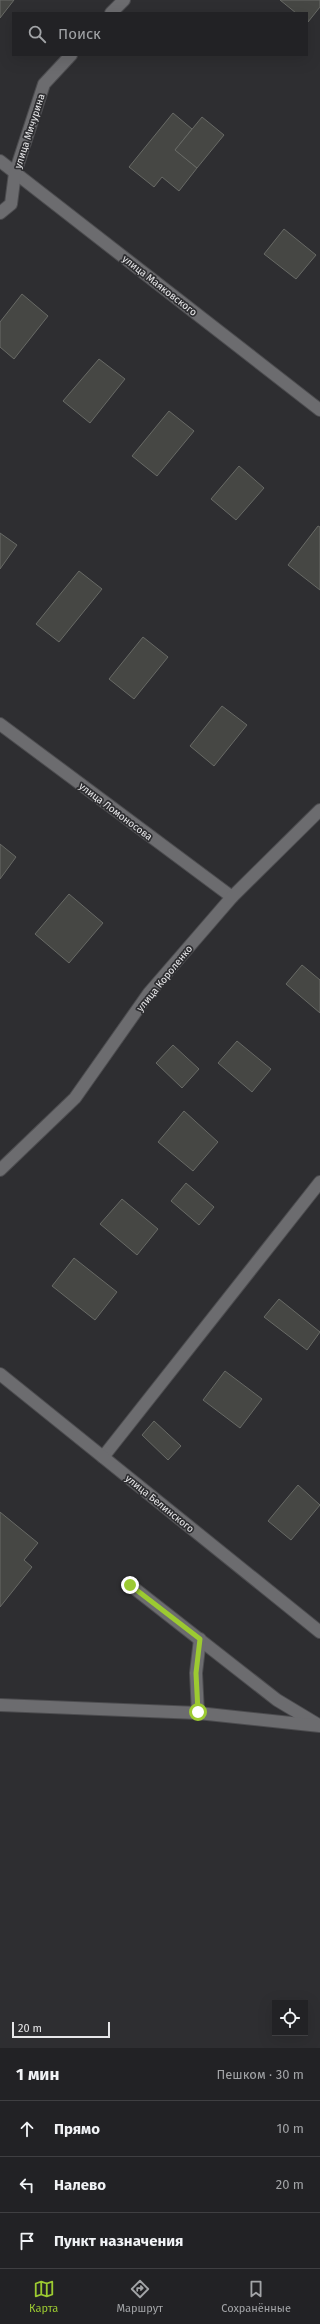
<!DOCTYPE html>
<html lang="ru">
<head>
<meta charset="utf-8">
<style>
	body { margin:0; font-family:"Fira Sans",sans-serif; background:#2e2f32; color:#f1f3f6 }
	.controls { position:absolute; right:12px; bottom:12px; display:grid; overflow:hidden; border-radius:0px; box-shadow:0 4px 16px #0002 }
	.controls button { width:36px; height:36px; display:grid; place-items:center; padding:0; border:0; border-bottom:1px solid #3f3f42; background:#222225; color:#f1f3f6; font:20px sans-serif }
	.scale { position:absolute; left:12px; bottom:10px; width:98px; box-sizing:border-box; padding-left:4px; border:2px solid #e7e7e9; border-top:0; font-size:11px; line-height:14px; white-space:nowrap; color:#e7e7e9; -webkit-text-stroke:3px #2e2e31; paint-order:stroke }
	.stop { position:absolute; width:12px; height:12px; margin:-9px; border:3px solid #9cca31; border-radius:50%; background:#fff }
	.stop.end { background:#9cca31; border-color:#fff; box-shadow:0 1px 4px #0008 }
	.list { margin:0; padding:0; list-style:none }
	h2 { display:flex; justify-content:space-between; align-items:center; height:52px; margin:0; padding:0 16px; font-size:17px }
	h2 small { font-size:13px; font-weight:400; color:#a2a4a7 }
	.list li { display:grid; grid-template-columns:26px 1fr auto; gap:12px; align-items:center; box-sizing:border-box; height:56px; padding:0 16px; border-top:1px solid #3f3f42 }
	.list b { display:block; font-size:15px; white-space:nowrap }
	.list em { font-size:13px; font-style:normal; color:#a2a4a7 }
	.icon { flex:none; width:22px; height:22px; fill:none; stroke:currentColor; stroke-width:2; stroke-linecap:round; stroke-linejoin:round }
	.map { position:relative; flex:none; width:320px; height:2048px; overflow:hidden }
	.search { position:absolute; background:#222225; box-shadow:0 4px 16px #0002; left:12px; right:12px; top:12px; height:44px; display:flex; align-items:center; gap:10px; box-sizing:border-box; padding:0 14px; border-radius:0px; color:#a2a4a7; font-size:15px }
	.sheet { height:220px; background:#222225 }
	nav { display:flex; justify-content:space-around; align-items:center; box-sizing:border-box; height:56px; border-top:1px solid #3f3f42; background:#222225; font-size:11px; color:#a2a4a7 }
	nav a { display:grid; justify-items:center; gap:2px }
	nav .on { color:#9cca31 }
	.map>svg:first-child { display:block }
</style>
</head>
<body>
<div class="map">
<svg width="320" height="2048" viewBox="0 0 320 2048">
	<rect width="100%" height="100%" fill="#2e2e31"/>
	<!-- building -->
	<g fill="#464744" stroke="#686a66">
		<path d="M0 0H14L0 18Z"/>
		<path d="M280 0H320V7L308 22 307 13H296Z"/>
		<path d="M173 113 192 129 175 150 197 168 179 191 162 177 154 187 129 167Z"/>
		<path d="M202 117 224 135 197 168 175 150Z"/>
		<path d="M284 229 316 255 296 279 264 254Z"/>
		<path d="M22 294 48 316 14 359 0 347V322Z"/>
		<path d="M99 359 125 379 90 423 63 401Z"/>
		<path d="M169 411 194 431 157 476 132 456Z"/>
		<path d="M239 466 264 488 236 520 211 499Z"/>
		<path d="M318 526 320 527V590L288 565Z"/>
		<path d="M0 533 17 545 0 569Z"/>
		<path d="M79 571 102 589 59 642 36 624Z"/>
		<path d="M143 637 168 657 134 699 109 679Z"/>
		<path d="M222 706 247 725 214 766 190 746Z"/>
		<path d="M0 844 16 857 0 879Z"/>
		<path d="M69 894 103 923 69 963 35 934Z"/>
		<path d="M302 965 320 980V1013L286 984Z"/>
		<path d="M237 1041 271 1069 252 1092 218 1063Z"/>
		<path d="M173 1045 199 1069 182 1088 156 1063Z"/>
		<path d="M184 1111 218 1142 193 1171 158 1142Z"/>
		<path d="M186 1183 214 1207 199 1225 171 1201Z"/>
		<path d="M122 1199 158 1229 137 1255 100 1224Z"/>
		<path d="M74 1258 117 1292 95 1320 52 1286Z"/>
		<path d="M279 1299 320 1332 307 1350 264 1317Z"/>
		<path d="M225 1371 262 1399 240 1428 203 1400Z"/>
		<path d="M154 1421 181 1446 168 1460 142 1435Z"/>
		<path d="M298 1485 320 1505 291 1540 268 1521Z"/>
		<path d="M0 1512 38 1543 24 1560 32 1567 0 1607Z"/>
	</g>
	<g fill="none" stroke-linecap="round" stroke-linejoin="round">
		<defs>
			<g id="lane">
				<path d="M103 1457 320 1182"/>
				<path d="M130 1585 277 1700 317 1724"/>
				<path d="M0 1705 198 1713 320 1726"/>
				<path d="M198 1713 196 1673 200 1639"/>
			</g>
			<g id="street">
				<path d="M111 13 124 0"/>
				<path d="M0 161 320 410"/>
				<path d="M0 213 11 204 15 173 44 84 71 55"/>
				<path d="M0 724 232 897"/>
				<path d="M0 1170 75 1098 149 993 232 897 320 810"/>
				<path d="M0 1374 320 1632"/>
			</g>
		</defs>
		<!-- lane casing -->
		<use href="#lane" stroke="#4c4c4f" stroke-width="14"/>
		<!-- street casing -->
		<use href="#street" stroke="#4c4c4f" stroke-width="14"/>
		<!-- lane -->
		<use href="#lane" stroke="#6c6c6f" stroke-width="12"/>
		<!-- street -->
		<use href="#street" stroke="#6c6c6f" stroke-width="12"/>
	</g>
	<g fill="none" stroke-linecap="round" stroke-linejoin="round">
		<!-- route -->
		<path stroke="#9cca31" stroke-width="5" d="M130 1585 200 1639 196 1673 198 1712"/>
	</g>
	<g text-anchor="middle" stroke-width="3.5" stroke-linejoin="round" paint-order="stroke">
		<!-- street labels -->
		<g font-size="10" fill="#e7e7e9" stroke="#2e2e31">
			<text transform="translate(29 131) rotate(-72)" y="4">улица Мичурина</text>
			<text transform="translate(160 285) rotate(38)" y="4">улица Маяковского</text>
			<text transform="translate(116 811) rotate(37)" y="4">улица Ломоносова</text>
			<text transform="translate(164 978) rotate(-51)" y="4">улица Короленко</text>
			<text transform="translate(160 1503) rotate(39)" y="4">улица Белинского</text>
		</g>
	</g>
</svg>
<div class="controls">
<button><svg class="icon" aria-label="locate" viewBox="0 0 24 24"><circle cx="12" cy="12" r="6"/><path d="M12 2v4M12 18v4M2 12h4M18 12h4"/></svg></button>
</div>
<div class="scale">20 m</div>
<div class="stop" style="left:198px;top:1712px"></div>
<div class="stop end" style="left:130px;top:1585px"></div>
<div class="search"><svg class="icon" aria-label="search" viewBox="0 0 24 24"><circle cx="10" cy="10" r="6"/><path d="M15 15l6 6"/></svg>Поиск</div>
</div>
<section class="sheet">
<h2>1 мин<small>Пешком · 30 m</small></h2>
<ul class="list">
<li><svg class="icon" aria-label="ahead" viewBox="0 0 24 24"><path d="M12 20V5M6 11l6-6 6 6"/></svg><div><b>Прямо</b></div><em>10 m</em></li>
<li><svg class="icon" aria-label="left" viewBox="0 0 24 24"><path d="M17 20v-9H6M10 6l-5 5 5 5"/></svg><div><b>Налево</b></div><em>20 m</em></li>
<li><svg class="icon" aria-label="arrive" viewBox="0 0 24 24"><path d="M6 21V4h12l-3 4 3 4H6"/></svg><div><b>Пункт назначения</b></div></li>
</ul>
</section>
<nav>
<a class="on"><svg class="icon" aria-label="map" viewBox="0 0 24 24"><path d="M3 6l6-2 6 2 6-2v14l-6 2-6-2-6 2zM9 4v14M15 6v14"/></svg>Карта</a>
<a><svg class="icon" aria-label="directions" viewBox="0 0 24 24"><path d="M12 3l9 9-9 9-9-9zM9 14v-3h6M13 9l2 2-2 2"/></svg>Маршрут</a>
<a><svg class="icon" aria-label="saved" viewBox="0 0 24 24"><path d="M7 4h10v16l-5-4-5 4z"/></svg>Сохранённые</a>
</nav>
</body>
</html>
